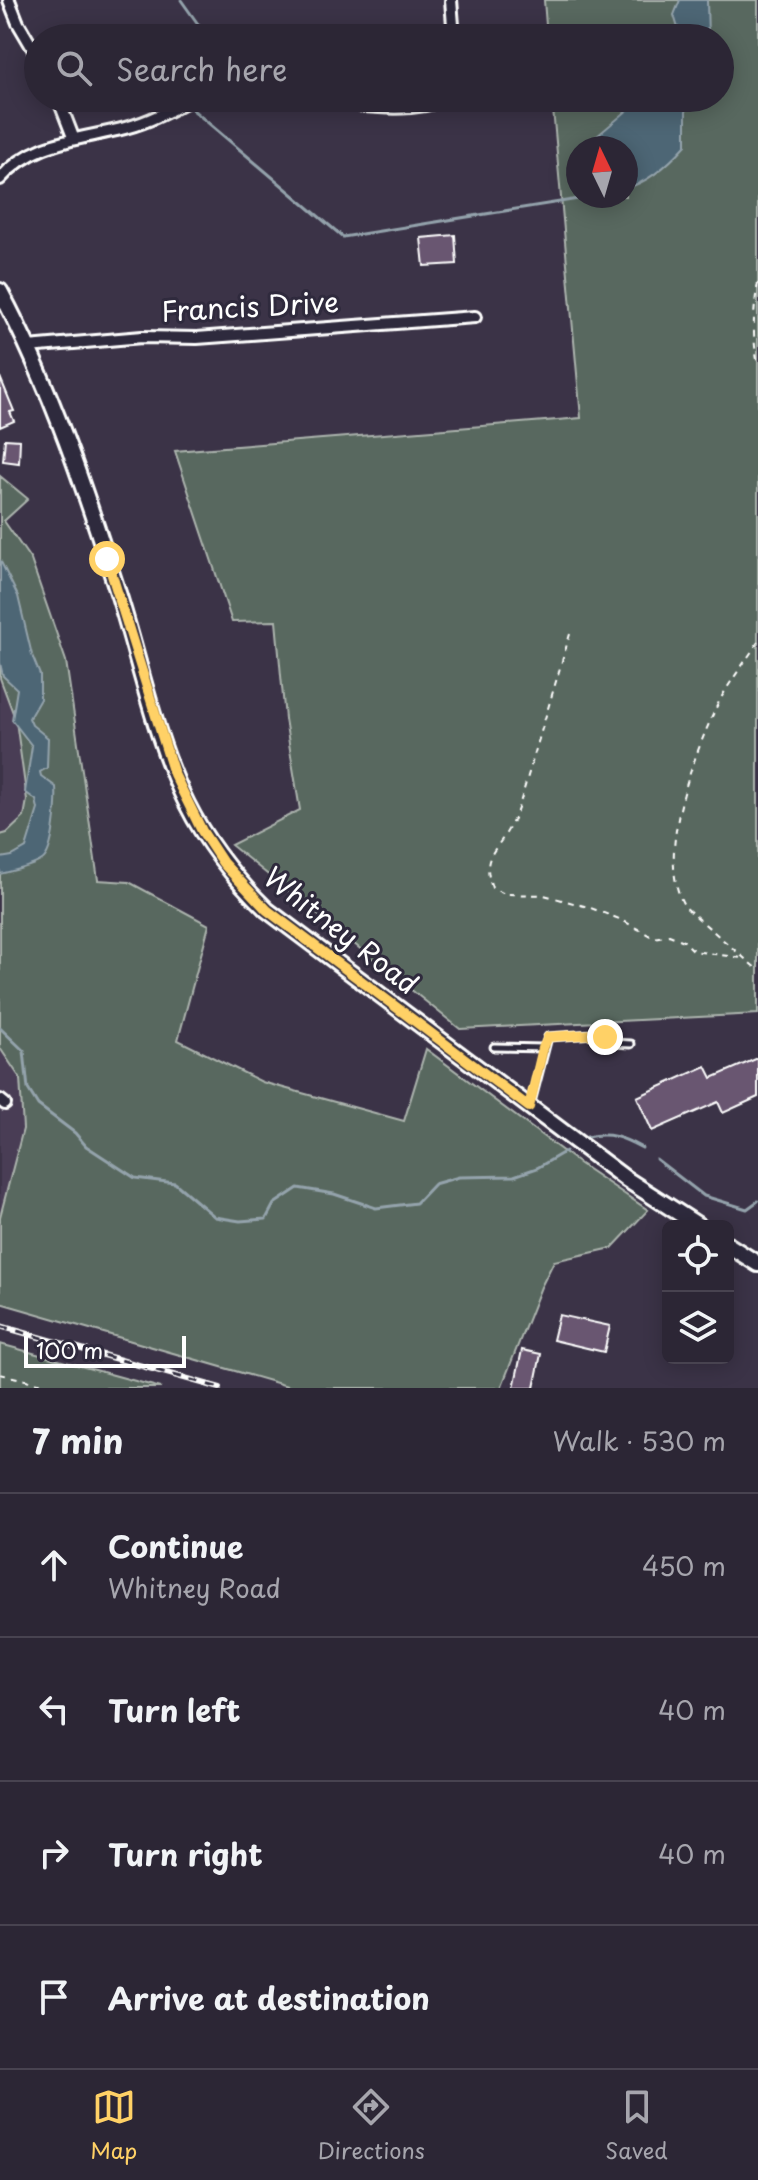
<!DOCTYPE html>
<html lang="en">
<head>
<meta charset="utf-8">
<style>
	body { margin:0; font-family:"Playpen Sans",sans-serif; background:#383241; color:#f1f3f6 }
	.controls { position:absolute; right:24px; bottom:24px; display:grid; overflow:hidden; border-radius:12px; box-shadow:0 4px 20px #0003 }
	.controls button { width:72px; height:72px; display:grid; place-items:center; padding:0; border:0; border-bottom:2px solid #484350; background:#2c2635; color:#f1f3f6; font:40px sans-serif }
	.compass { position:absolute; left:566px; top:136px; width:72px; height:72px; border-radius:50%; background:#2c2635; box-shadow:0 4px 20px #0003; rotate:355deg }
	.scale { position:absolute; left:24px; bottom:20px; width:162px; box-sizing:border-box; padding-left:8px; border:4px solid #fff; border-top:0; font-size:22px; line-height:28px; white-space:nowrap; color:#fff; -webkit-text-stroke:6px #2f2a3d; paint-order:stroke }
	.stop { position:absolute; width:24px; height:24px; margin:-18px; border:6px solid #ffd166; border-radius:50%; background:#fff }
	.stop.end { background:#ffd166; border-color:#fff; box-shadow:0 2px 8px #0008 }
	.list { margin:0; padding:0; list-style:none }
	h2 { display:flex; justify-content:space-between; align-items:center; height:104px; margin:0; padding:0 32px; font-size:34px }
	h2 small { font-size:26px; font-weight:400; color:#a6a5ad }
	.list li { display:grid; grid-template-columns:52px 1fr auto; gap:24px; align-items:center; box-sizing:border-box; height:144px; padding:0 32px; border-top:2px solid #484350 }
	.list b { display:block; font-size:30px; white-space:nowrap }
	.list p { margin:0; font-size:26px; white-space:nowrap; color:#a6a5ad }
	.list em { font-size:26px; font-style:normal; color:#a6a5ad }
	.icon { flex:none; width:44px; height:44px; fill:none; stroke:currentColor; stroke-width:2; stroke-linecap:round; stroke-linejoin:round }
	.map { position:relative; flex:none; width:758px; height:1388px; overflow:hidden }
	.search { position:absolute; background:#2c2635; box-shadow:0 4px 20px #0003; left:24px; right:24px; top:24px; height:88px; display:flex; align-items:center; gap:20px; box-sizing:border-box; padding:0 28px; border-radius:44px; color:#a6a5ad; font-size:30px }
	.sheet { height:680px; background:#2c2635 }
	nav { display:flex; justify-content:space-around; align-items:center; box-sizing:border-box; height:112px; border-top:2px solid #484350; background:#2c2635; font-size:22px; color:#a6a5ad }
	nav a { display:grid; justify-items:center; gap:4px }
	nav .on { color:#ffd166 }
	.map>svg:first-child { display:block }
</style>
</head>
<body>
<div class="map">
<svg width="758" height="1388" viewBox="0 0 758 1388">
	<rect width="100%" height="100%" fill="#3b3347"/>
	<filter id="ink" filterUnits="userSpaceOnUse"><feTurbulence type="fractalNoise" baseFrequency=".0125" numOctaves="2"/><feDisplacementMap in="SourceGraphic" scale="16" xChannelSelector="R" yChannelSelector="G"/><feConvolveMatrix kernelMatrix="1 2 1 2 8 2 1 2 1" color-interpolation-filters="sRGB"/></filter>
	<g filter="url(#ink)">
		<!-- built -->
		<g fill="#493e54">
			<path d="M0 663 23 736 36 800 0 858Z"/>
			<path d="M0 1048 20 1078 23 1129 0 1217Z"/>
		</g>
		<!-- green -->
		<g fill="#58685e" stroke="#acb4ae" stroke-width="2" fill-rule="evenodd">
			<path d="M544 0H758V1014L460 1029 231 845 300 810 285 719 276 621 232 622 175 451 581 418 552 98H720V38H547ZM578 148H626V196H578Z"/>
			<path d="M0 476 28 499 4 521 31 560 66 661 98 880 129 882 209 925 178 1040 262 1082 404 1121 426 1049 580 1164 648 1210 612 1248 554 1261 541 1287 501 1388H294L0 1303V1217L23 1129 20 1078 0 1048V835L7 833 24 817 27 800 16 721 0 678Z"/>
			<path d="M0 1344 161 1388H0Z"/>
		</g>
		<!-- water -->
		<g fill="#4d6675" stroke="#94a3ac" stroke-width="2">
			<path d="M680 0H707L708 38H681L674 15Z"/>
			<path d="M654 98H686V145C670 163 650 182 626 188V148L584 147 629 109Z"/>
			<path d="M0 560 18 596 32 655 40 675V699L29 718 32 725 48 738 47 768 40 772 41 776 56 787C57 801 54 853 42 860 32 867 12 871 0 874V858L12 856 26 848 38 809 36 800 25 792 32 746 12 720 17 689 3 676 0 663Z"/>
		</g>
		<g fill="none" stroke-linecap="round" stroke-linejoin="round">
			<!-- stream -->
			<g stroke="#94a3ac" stroke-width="3">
				<path d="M181 0 208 38"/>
				<path d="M193 110 343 237 591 197"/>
				<path d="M0 1028 24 1051 28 1089 38 1105 75 1133 86 1146 135 1178 175 1183 215 1217 240 1221 266 1219 274 1204 298 1188 334 1194 376 1208 416 1203 434 1184 459 1177 514 1176 537 1168 566 1151"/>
				<path d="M587 1137C609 1132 622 1137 642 1148"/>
				<path d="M656 1159 704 1196 747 1209 758 1201"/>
			</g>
		</g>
		<!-- building -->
		<g fill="#695771" stroke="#fff" stroke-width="2">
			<path d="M455 235 457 264 424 266 421 238Z"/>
			<path d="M0 377 14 411 10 412 14 421 0 427Z"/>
			<path d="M5 439 20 440 19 463 3 461Z"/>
			<path d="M758 1058V1097L723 1113 718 1102 652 1131 637 1097 706 1066 712 1078Z"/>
			<path d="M559 1315 610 1326 604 1352 553 1340Z"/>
			<path d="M522 1350 541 1354 534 1388H514Z"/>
		</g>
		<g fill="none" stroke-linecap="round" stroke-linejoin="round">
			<defs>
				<g id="service">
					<path d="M494 1047 543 1048"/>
					<path d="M530 1106 548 1037 594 1034 613 1043 631 1044"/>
				</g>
				<g id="minor">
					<path d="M9 0 18 23 38 57"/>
					<path d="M451 0 454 38"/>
					<path d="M58 98 73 137"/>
					<path d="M318 98C353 106 414 115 446 98"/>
					<path d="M0 179C34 140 79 140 125 128 149 122 171 110 193 98"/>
					<path d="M28 347 142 337 197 338 475 317"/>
					<path d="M0 1100 5 1104"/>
				</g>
				<g id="secondary">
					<path d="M0 291C51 386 86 493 119 596 140 663 156 742 187 804 207 844 235 879 267 910L626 1179 699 1226"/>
					<path d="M728 1245 758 1264"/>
				</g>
			</defs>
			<!-- service casing -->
			<use href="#service" stroke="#fff" stroke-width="11"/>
			<!-- minor casing -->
			<use href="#minor" stroke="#fff" stroke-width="16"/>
			<!-- secondary casing -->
			<use href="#secondary" stroke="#fff" stroke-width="20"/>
			<!-- path -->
			<g stroke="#fff" stroke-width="2" stroke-dasharray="6 6" stroke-linecap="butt">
				<path d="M758 283C753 311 752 336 758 365"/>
				<path d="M570 634 520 803C517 811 514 820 509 828 495 854 481 855 492 888L505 894 544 895 588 907 622 920 654 938 669 935 684 941 694 951 741 958"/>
				<path d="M758 642C744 664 726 686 715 710 692 760 655 857 685 907L758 970"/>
				<path d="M0 1374 60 1388"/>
			</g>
			<!-- service -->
			<use href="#service" stroke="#2f2a3d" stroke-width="5"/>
			<!-- minor -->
			<use href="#minor" stroke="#2f2a3d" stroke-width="10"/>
			<!-- secondary -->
			<use href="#secondary" stroke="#2f2a3d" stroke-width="14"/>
			<defs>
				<path id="rail" d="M0 1326 220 1388"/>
			</defs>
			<!-- rail casing -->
			<use href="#rail" stroke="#fff" stroke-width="6"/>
			<!-- rail -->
			<use href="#rail" stroke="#2f2a3d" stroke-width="3" stroke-dasharray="9" stroke-linecap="butt"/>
		</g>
	</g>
	<g fill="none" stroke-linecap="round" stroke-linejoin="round" filter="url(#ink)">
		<!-- route -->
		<path stroke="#ffd166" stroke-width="10" d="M107 559 174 774 202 831 223 863 267 910 529 1107 543 1048 548 1037 594 1034 605 1037"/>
	</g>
	<g text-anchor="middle" stroke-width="6" stroke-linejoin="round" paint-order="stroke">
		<!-- street labels -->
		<g font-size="28" fill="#fff" stroke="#2f2a3d">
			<text transform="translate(250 307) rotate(-3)" y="10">Francis Drive</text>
			<text transform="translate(341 931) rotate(38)" y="10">Whitney Road</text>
		</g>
	</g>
</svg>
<div class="controls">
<button><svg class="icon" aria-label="locate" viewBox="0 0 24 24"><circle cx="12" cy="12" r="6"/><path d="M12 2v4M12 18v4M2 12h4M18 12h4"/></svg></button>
<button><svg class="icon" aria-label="layers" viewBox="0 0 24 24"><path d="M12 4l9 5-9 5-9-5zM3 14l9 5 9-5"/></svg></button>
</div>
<svg class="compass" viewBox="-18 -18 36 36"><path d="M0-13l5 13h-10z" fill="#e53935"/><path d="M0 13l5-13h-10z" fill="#a6a5ad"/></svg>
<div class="scale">100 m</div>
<div class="stop" style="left:107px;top:559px"></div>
<div class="stop end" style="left:605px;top:1037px"></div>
<div class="search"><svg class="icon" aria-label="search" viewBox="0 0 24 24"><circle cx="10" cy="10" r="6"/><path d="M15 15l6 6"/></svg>Search here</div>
</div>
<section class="sheet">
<h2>7 min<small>Walk · 530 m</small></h2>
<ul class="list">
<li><svg class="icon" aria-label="ahead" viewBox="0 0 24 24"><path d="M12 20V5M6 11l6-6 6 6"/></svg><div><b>Continue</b><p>Whitney Road</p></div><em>450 m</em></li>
<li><svg class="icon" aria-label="left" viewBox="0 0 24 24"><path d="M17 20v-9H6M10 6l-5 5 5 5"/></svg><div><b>Turn left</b></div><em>40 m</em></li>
<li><svg class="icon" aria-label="right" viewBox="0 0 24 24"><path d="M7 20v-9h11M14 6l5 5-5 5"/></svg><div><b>Turn right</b></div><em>40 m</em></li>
<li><svg class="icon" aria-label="arrive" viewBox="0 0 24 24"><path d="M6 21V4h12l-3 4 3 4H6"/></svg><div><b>Arrive at destination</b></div></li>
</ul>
</section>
<nav>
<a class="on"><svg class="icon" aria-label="map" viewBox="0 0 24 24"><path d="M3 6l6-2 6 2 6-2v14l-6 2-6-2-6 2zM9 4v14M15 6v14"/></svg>Map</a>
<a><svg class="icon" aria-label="directions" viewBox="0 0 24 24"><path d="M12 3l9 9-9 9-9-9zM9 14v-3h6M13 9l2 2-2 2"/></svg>Directions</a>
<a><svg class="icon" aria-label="saved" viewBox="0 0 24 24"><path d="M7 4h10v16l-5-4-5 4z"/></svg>Saved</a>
</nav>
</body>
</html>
